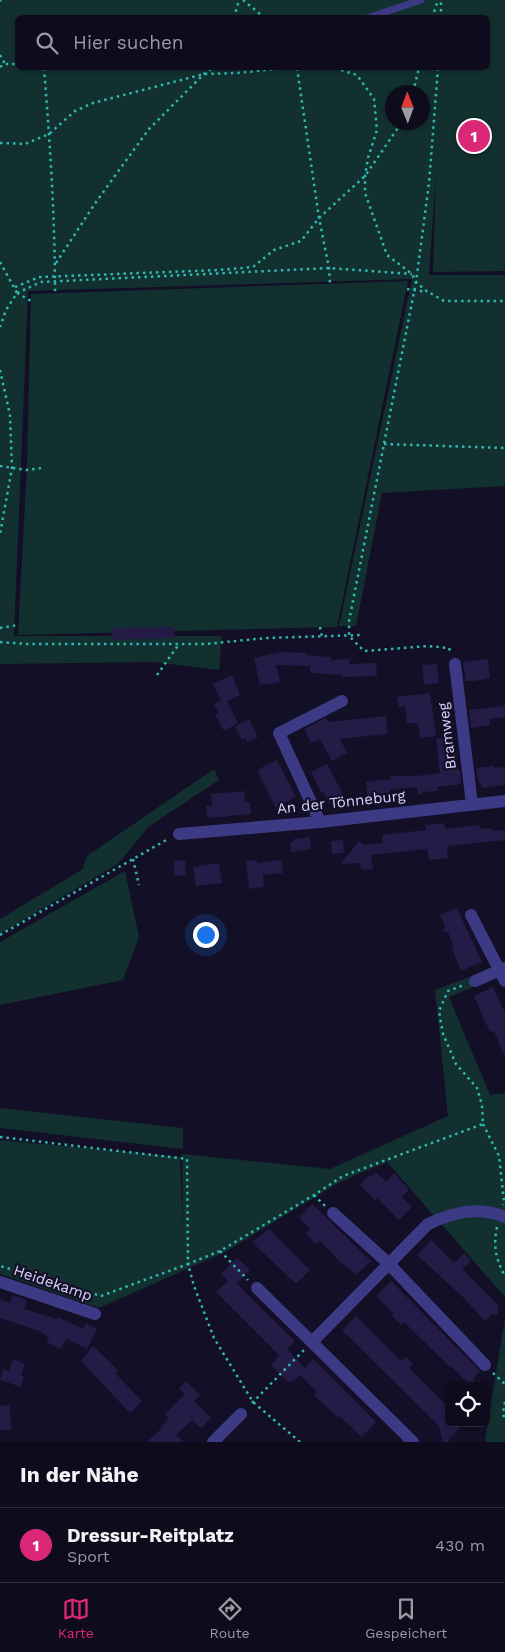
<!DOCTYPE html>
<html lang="de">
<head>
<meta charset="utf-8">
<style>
	body { margin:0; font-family:"Work Sans",sans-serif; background:#1c1929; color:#f1f3f6 }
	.controls { position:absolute; right:15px; bottom:15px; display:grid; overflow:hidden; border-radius:8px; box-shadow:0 1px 4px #0004 }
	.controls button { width:45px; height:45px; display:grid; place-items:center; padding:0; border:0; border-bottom:1px solid #2e2b3b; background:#0e0b1c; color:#f1f3f6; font:25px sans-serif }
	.compass { position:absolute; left:385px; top:85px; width:45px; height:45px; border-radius:50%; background:#0e0b1c; box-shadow:0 1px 4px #0004; rotate:359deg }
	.you { position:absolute; left:205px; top:934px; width:18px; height:18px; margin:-12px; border:4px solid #fff; border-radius:50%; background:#1a73e8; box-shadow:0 0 0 8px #1a73e833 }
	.badge { display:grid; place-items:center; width:32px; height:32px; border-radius:50%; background:#db2777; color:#fff; font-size:16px; font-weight:700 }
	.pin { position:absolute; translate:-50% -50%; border:2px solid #fff; box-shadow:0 1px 5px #0006 }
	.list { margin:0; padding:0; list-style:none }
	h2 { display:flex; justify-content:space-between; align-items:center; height:65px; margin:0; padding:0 20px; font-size:21px }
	h2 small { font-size:16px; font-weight:400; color:#9b9ba3 }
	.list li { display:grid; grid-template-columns:32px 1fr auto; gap:15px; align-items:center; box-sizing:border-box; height:75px; padding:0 20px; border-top:1px solid #2e2b3b }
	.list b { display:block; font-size:19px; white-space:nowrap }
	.list p { margin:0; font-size:16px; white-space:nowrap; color:#9b9ba3 }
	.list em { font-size:16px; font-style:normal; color:#9b9ba3 }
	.icon { flex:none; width:28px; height:28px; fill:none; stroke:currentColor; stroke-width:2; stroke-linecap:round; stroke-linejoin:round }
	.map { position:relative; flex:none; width:505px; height:1442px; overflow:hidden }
	.search { position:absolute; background:#0e0b1c; box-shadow:0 1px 4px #0004; left:15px; right:15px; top:15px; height:55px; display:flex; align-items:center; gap:12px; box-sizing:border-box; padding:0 18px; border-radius:8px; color:#9b9ba3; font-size:19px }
	.sheet { height:140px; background:#0e0b1c }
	nav { display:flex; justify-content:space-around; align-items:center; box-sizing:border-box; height:70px; border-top:1px solid #2e2b3b; background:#0e0b1c; font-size:14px; color:#9b9ba3 }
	nav a { display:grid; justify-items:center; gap:2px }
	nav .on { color:#db2777 }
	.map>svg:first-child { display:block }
</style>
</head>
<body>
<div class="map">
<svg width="505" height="1442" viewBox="0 0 505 1442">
	<rect width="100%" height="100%" fill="#130f26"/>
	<!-- green -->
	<g fill="#12302f" fill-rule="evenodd">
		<path d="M0 0H505V271L433 272 436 175 429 275H505V486L382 493 356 626H339L412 279 28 291 14 636H222L219 670 153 662 0 664ZM18 18H488V68H18ZM392 92H422V122H392Z"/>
		<path d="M408 281 337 627 18 635 27 465 31 294Z"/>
		<path d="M214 769 219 780 148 827 118 864 0 934V919L83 869 87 856Z"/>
		<path d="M125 871 139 937 123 980 0 1005V942Z"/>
		<path d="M488 970 493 979 449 997 490 1095 505 1093V1297L387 1162 340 1182 225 1252 99 1308 0 1274V1140L180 1157 183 1233 182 1154 330 1169 448 1116 435 990Z"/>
		<path d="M0 1108 183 1128V1149L0 1128Z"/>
		<path d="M505 1318V1442H486L485 1440Z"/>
	</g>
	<!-- building -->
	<g fill="#241b47">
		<path d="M174 627V638L112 640 111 628Z"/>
		<path d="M281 652 306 653V655L331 657V660L349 659V664L376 663 377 676 342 677V675L310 673V666L276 665 280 682 260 685 254 658Z"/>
		<path d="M488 659 490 678 474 681H466L463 662Z"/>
		<path d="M437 664 439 683 424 685 422 665Z"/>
		<path d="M232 675 240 695 227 701 238 723 224 731 215 715 219 713 214 704 221 700 213 684Z"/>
		<path d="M430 693 436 736 420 738 418 723H407L405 706 399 707 397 697Z"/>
		<path d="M505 706V717L489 719 490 725 471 728 469 710Z"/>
		<path d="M386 716 387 734 340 739 347 753 332 761 320 739 311 743 304 729 326 718 328 722Z"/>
		<path d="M249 719 258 737 247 742 245 738 242 740 235 726Z"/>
		<path d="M453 737 458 770H460L461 784 438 787 439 791 424 792 418 795 417 787 390 790 391 798 368 800 366 782 391 779 390 776H416L440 773 436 739Z"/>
		<path d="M277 760 296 797 276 808 257 770Z"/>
		<path d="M327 764 344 796 329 803 323 791 321 792 311 772Z"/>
		<path d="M494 766V768L505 767V785L481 788V782H478L476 768Z"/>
		<path d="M244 791 245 803 250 802 251 814 207 818 206 806H212L211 794Z"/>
		<path d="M444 823 445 829 480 825 481 829 492 828V831L505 830V840L447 846 448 858 429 860 427 849 371 855 373 869 361 870 360 863 341 864 359 841 364 845 383 843 382 835 426 830 425 825Z"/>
		<path d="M310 837 311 849 291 852 290 842 294 841V839Z"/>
		<path d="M343 840 344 853 332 854 331 841Z"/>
		<path d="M185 860 186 875 175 876 173 861Z"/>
		<path d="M257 860V863L281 860 283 873 263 875 264 887 249 889 246 861Z"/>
		<path d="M219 863 222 883 196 886 193 867Z"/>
		<path d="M457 908 482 962 461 971 452 949 454 948 453 946 448 932 443 931 445 926 440 915Z"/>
		<path d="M493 987 505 1013V1057L494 1031 491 1032 485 1022 474 996Z"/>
		<path d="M376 1172 386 1182 394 1173 409 1190 402 1197 412 1207 399 1220 377 1198 375 1200 360 1185 369 1175 371 1177Z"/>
		<path d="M312 1204 371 1261 357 1274 341 1263 320 1241 316 1244 306 1234 310 1229 299 1218Z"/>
		<path d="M269 1229 310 1270 296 1284 252 1242Z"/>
		<path d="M431 1240 454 1263 464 1253 471 1261 462 1269 498 1305V1314H492L485 1321 464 1298 417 1255Z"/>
		<path d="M237 1258 250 1270 237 1283 245 1292 295 1341 287 1349 305 1368 313 1359 376 1422 362 1437 339 1416 337 1417 314 1395 317 1392 300 1375 293 1382 291 1381 289 1383 271 1365 279 1355 216 1292 228 1281 221 1274Z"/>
		<path d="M391 1281 480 1371 474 1378V1386H471L452 1367 451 1368 404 1322 401 1325 392 1316 394 1314 376 1296Z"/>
		<path d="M13 1295 27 1300 24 1309 57 1319 58 1317 83 1329 86 1323 97 1329 87 1349 67 1339 60 1349 46 1342 49 1337 39 1331 0 1318V1299L10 1303Z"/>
		<path d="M356 1316 401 1361 406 1357 413 1364 409 1368 449 1408V1423H464L451 1437 449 1435V1442H443L439 1426 342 1330Z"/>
		<path d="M93 1346 118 1370 115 1373 142 1401 130 1413 81 1361Z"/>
		<path d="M13 1359 25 1364 21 1375 24 1376 21 1387 0 1380 3 1369 9 1371Z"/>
		<path d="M186 1381 200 1395 194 1401 211 1418 201 1428 192 1420 176 1435 184 1442H147L161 1429 160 1428 169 1418 165 1414 185 1394 179 1389Z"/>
		<path d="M10 1405 11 1430H0V1406Z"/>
	</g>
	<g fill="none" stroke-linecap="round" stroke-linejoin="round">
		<!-- path -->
		<g stroke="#2fb8b0" stroke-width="2.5" stroke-dasharray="2.5 4" stroke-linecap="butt">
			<path d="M243 0 265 18"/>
			<path d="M0 1 1 0"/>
			<path d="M234 18 239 0"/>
			<path d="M432 18 438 0"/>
			<path d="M441 18V0"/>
			<path d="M0 55 5 64"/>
			<path d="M0 67 5 64H18"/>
			<path d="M44 68C50 143 55 218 55 293"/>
			<path d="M297 68 319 218 329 268 330 284"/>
			<path d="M335 68 357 75 374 99 377 130 368 158 365 176V193L387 255 412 274 416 282 425 290 444 301H505"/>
			<path d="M438 68 429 183 416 282 349 621V636L364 651 428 646 449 648 451 654"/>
			<path d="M413 92 419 68"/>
			<path d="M0 143 25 144 49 134 75 111 93 103 204 74 237 73 286 68"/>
			<path d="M0 262 17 293 6 310 0 327"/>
			<path d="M56 263 96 202 149 129 204 74 213 68"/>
			<path d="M15 287 39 277 219 270 253 267 274 250 301 241 319 218 365 176 402 122"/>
			<path d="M407 289 427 292"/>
			<path d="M17 293 41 282 329 268 412 274"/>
			<path d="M17 293 31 301"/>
			<path d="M0 370 10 415 12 468 0 534"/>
			<path d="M384 444 505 448"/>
			<path d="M0 466 26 470 42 468"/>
			<path d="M320 627 322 637"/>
			<path d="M0 628 18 625"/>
			<path d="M0 642 28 644H206L266 638 363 635"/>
			<path d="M157 675 179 644"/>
			<path d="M133 859 139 885"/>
			<path d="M0 935 168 839"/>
			<path d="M483 1124 499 1156 504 1201 503 1205"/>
			<path d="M0 1137 187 1159 188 1264 101 1296 0 1266"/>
			<path d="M314 1195 325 1206"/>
			<path d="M497 1227C493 1246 496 1260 505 1276"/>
			<path d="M220 1251 248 1280"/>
			<path d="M493 1373 505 1384"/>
			<path d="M505 1402 503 1413 505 1421"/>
			<path d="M252 1403 304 1350"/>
			<path d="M300 1442 253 1402 214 1338 194 1286 188 1264 220 1251 314 1195 343 1176 483 1124 482 1105 477 1088 456 1064 443 1034 439 1011 448 991 464 985"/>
		</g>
		<!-- lane -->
		<path stroke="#3d3a85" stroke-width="7" d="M367 18 421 0"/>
		<!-- street -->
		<g stroke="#3d3a85" stroke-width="12">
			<path d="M455 664 472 804"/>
			<path d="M320 822 279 733 342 701"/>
			<path d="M179 834 320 822 505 801"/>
			<path d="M471 915 505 981"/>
			<path d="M475 981 505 968"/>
			<path d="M333 1213 388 1263 485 1365"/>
			<path d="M0 1282 95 1314"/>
			<path d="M257 1288 413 1442"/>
			<path d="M312 1342 428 1224C454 1212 478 1206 505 1217"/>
			<path d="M213 1442 241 1414"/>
		</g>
	</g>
	<g text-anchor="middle" stroke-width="4.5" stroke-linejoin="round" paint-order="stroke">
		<!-- street labels -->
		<g font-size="15" fill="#d9d4ff" stroke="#130f26">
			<text transform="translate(447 736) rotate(-97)" y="5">Bramweg</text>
			<text transform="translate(341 802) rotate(-6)" y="5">An der Tönneburg</text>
			<text transform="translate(53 1283) rotate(19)" y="5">Heidekamp</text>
		</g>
	</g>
</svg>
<div class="controls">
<button><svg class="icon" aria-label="locate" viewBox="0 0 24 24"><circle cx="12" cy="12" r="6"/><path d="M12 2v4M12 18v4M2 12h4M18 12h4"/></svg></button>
</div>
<svg class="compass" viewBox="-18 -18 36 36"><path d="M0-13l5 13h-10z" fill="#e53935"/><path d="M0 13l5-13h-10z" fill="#9b9ba3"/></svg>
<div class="you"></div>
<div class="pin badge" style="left:474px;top:136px">1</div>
<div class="search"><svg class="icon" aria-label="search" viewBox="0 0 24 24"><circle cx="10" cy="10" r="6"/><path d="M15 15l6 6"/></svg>Hier suchen</div>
</div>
<section class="sheet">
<h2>In der Nähe<small></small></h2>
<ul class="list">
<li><span class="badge">1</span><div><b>Dressur-Reitplatz</b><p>Sport</p></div><em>430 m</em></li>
</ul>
</section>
<nav>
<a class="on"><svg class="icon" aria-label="map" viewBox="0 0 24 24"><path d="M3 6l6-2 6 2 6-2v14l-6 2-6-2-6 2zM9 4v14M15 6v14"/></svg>Karte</a>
<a><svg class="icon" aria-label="directions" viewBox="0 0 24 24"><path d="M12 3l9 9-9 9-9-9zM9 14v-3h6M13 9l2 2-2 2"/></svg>Route</a>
<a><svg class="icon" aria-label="saved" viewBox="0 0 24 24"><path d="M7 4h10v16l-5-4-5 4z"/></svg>Gespeichert</a>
</nav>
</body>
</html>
